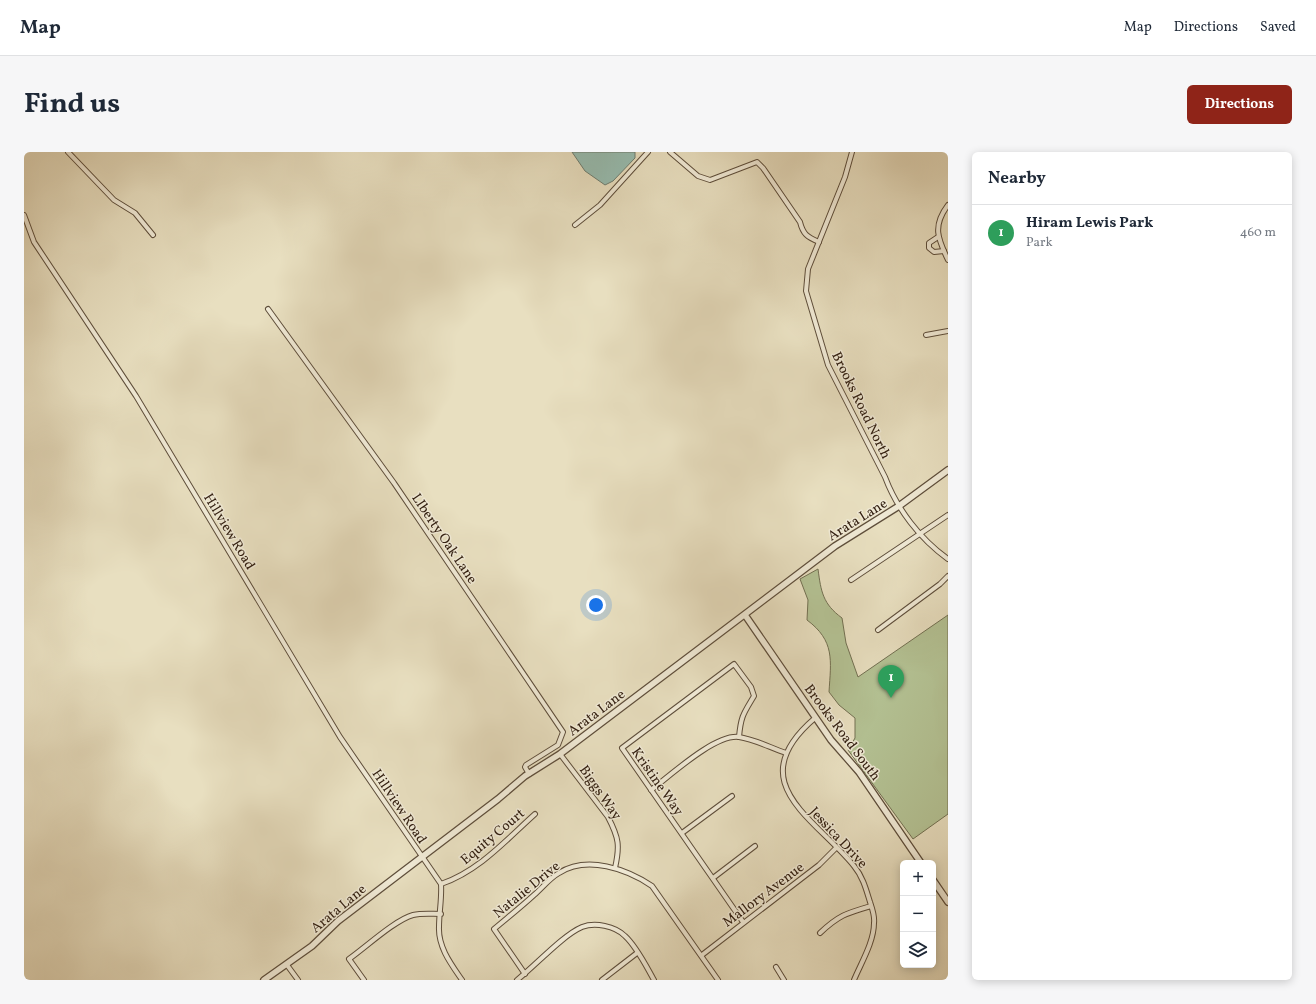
<!DOCTYPE html>
<html lang="en">
<head>
<meta charset="utf-8">
<style>
	body { margin:0; font-family:Vollkorn,serif; background:#f6f6f7; color:#1f2937 }
	.controls { position:absolute; right:12px; bottom:12px; display:grid; overflow:hidden; border-radius:6px; box-shadow:0 2px 10px #0003 }
	.controls button { width:36px; height:36px; display:grid; place-items:center; padding:0; border:0; border-bottom:1px solid #e0e1e3; background:#fff; color:#1f2937; font:20px sans-serif }
	.you { position:absolute; left:572px; top:453px; width:14px; height:14px; margin:-10px; border:3px solid #fff; border-radius:50%; background:#1a73e8; box-shadow:0 0 0 6px #1a73e833 }
	.badge { display:grid; place-items:center; width:26px; height:26px; border-radius:50%; background:#8f2418; color:#fff; font-size:13px; font-weight:700 }
	.pin { position:absolute; translate:-50% -33px; filter:drop-shadow(0 1px 2px #0008) }
	.pin::after { content:''; position:absolute; top:21px; width:14px; height:12px; background:inherit; clip-path:polygon(0 0,100% 0,50% 100%) }
	.list { margin:0; padding:0; list-style:none }
	h2 { display:flex; justify-content:space-between; align-items:center; height:52px; margin:0; padding:0 16px; font-size:17px }
	h2 small { font-size:13px; font-weight:400; color:#747a83 }
	.list li { display:grid; grid-template-columns:26px 1fr auto; gap:12px; align-items:center; box-sizing:border-box; height:56px; padding:0 16px; border-top:1px solid #e0e1e3 }
	.list b { display:block; font-size:15px; white-space:nowrap }
	.list p { margin:0; font-size:13px; white-space:nowrap; color:#747a83 }
	.list em { font-size:13px; font-style:normal; color:#747a83 }
	.icon { flex:none; width:22px; height:22px; fill:none; stroke:currentColor; stroke-width:2; stroke-linecap:round; stroke-linejoin:round }
	.map { position:relative; flex:none; width:924px; height:828px; overflow:hidden; border-radius:6px }
	header { display:flex; align-items:center; gap:24px; box-sizing:border-box; height:56px; padding:0 20px; background:#fff; border-bottom:1px solid #e0e1e3 }
	header strong { font-size:19px }
	nav { display:flex; gap:22px; margin-inline-start:auto; font-size:14px }
	.intro { display:flex; align-items:center; justify-content:space-between; box-sizing:border-box; height:96px; padding:0 24px }
	h1 { margin:0; font-size:28px }
	.button { padding:10px 18px; border-radius:6px; background:#8f2418; color:#fff; font-size:14px; font-weight:700 }
	main { display:flex; gap:24px; padding:0 24px }
	aside { flex:1; background:#fff; border-radius:6px; box-shadow:0 2px 10px #0003 }
	.map>svg:first-child { display:block }
</style>
</head>
<body>
<header>
<strong>Map</strong>
<nav><a>Map</a><a>Directions</a><a>Saved</a></nav>
</header>
<div class="intro"><h1>Find us</h1><a class="button">Directions</a></div>
<main>
<div class="map">
<svg width="924" height="828" viewBox="0 0 924 828">
	<rect width="100%" height="100%" fill="#e8dfc0"/>
	<filter id="stains"><feTurbulence type="fractalNoise" baseFrequency=".005" numOctaves="4"/><feColorMatrix values="0 0 0 0 .2 0 0 0 0 .09 0 0 0 0 .02 0 0 0 .5 -.17"/></filter>
	<radialGradient id="worn" r=".72"><stop offset=".6" stop-color="#630" stop-opacity="0"/><stop offset="1" stop-color="#630" stop-opacity=".3"/></radialGradient>
	<!-- green -->
	<path fill="#b4c294" stroke="#727052" d="M794 417C797 440 799 452 818 466L822 491 834 525 924 463V662L889 687 824 598 831 586V566L815 553 805 540C807 508 811 489 783 468L784 448 776 427Z"/>
	<!-- water -->
	<path fill="#97bdb1" stroke="#6e7d70" d="M548 0H611V6L589 29 581 33 561 19Z"/>
	<g fill="none" stroke-linecap="round" stroke-linejoin="round">
		<defs>
			<g id="minor">
				<path d="M44 0 90 48 111 61 129 83"/>
				<path d="M646 0 674 24 686 28 733 10 739 16 776 70C779 82 783 85 795 90"/>
				<path d="M828 0 821 25 784 117 782 139 804 213 861 325C873 357 896 387 924 407"/>
				<path d="M924 53C908 74 914 87 924 108"/>
				<path d="M0 63 10 90 112 244 316 585 417 732C418 747 415 760 415 775 414 795 427 812 438 828"/>
				<path d="M551 73 576 53 624 0"/>
				<path d="M914 85 905 91V96L910 100 920 99"/>
				<path d="M244 157 370 331 539 580 534 593 502 613 501 615 505 622"/>
				<path d="M902 183 924 179"/>
				<path d="M827 428 924 363"/>
				<path d="M854 478 916 432 924 424"/>
				<path d="M791 566C716 630 790 665 830 714 839 725 842 737 846 750 848 756 851 764 850 771 850 790 837 811 830 828"/>
				<path d="M715 585C717 563 720 561 730 544L727 535 710 512 598 596 719 770"/>
				<path d="M536 602 584 665C595 686 596 694 591 716"/>
				<path d="M627 638C647 623 691 582 715 585 730 587 747 596 762 601"/>
				<path d="M658 681 708 644"/>
				<path d="M689 726 731 694"/>
				<path d="M417 732C455 719 482 688 511 662"/>
				<path d="M796 781C815 763 823 761 847 754"/>
				<path d="M678 803 795 713 812 696"/>
				<path d="M263 813 274 828"/>
				<path d="M752 815 760 828"/>
				<path d="M501 822 470 777C483 766 497 755 510 743 518 736 526 726 535 721 563 703 603 717 628 734L694 828"/>
				<path d="M340 828 325 807C342 795 371 768 389 763 398 761 407 762 417 762"/>
				<path d="M493 828C511 814 539 783 558 775 571 770 591 774 601 784 613 795 622 814 630 828"/>
				<path d="M578 828 613 801"/>
			</g>
			<g id="tertiary">
				<path d="M721 463 807 588 835 620 897 711"/>
				<path d="M909 728 924 750"/>
				<path d="M240 828 288 794 314 769 474 647 501 624 536 602 811 394 875 354 924 318"/>
			</g>
		</defs>
		<!-- minor casing -->
		<use href="#minor" stroke="#5e4e3b" stroke-width="6"/>
		<!-- tertiary casing -->
		<use href="#tertiary" stroke="#5e4e3b" stroke-width="8"/>
		<!-- minor -->
		<use href="#minor" stroke="#f0ead6" stroke-width="4"/>
		<!-- tertiary -->
		<use href="#tertiary" stroke="#f0ead6" stroke-width="5.5"/>
	</g>
	<g text-anchor="middle" stroke-width="3" stroke-linejoin="round" paint-order="stroke">
		<!-- street labels -->
		<g font-size="14" fill="#301d0f" stroke="#f0ead6">
			<text transform="translate(838 253) rotate(64)" y="5">Brooks Road North</text>
			<text transform="translate(833 367) rotate(-32)" y="5">Arata Lane</text>
			<text transform="translate(206 379) rotate(59)" y="5">Hillview Road</text>
			<text transform="translate(421 386) rotate(56)" y="5">LIberty Oak Lane</text>
			<text transform="translate(572 560) rotate(-37)" y="5">Arata Lane</text>
			<text transform="translate(819 580) rotate(53)" y="5">Brooks Road South</text>
			<text transform="translate(634 629) rotate(55)" y="5">Kristine Way</text>
			<text transform="translate(577 640) rotate(55)" y="5">Biggs Way</text>
			<text transform="translate(376 654) rotate(56)" y="5">Hillview Road</text>
			<text transform="translate(468 684) rotate(-40)" y="5">Equity Court</text>
			<text transform="translate(815 685) rotate(47)" y="5">Jessica Drive</text>
			<text transform="translate(502 737) rotate(-39)" y="5">Natalie Drive</text>
			<text transform="translate(739 742) rotate(-37)" y="5">Mallory Avenue</text>
			<text transform="translate(314 756) rotate(-40)" y="5">Arata Lane</text>
		</g>
	</g>
	<rect width="100%" height="100%" filter="url(#stains)"/>
	<rect width="100%" height="100%" fill="url(#worn)"/>
</svg>
<div class="controls">
<button>+</button>
<button>−</button>
<button><svg class="icon" aria-label="layers" viewBox="0 0 24 24"><path d="M12 4l9 5-9 5-9-5zM3 14l9 5 9-5"/></svg></button>
</div>
<div class="you"></div>
<div class="pin badge" style="left:867px;top:546px;background:#2e9e5b">1</div>
</div>
<aside>
<h2>Nearby<small></small></h2>
<ul class="list">
<li><span class="badge" style="background:#2e9e5b">1</span><div><b>Hiram Lewis Park</b><p>Park</p></div><em>460 m</em></li>
</ul>
</aside>
</main>
</body>
</html>
